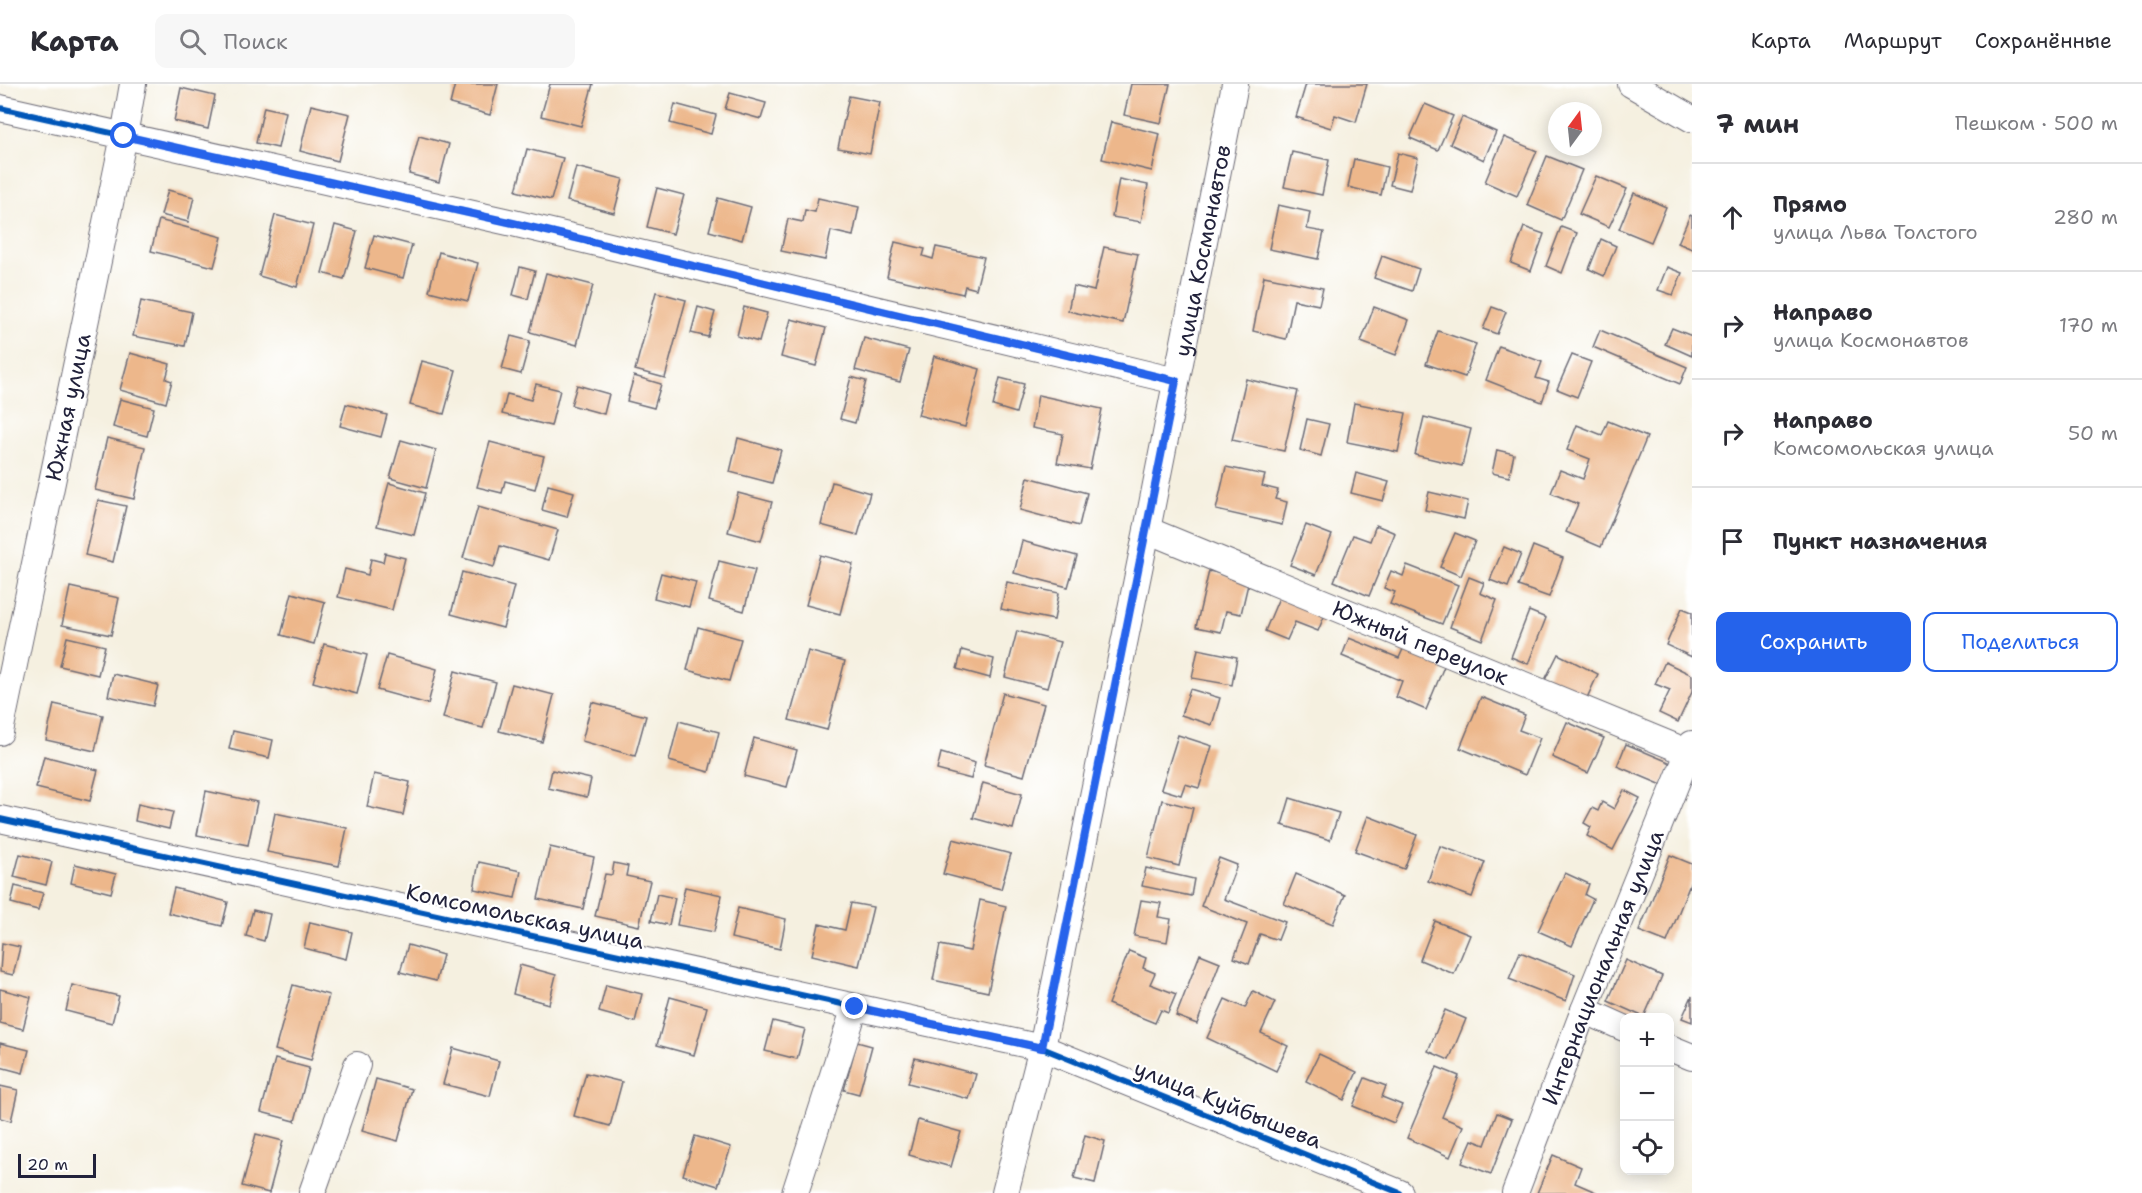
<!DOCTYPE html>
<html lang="ru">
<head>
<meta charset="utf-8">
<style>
	body { margin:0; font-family:"Shantell Sans",sans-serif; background:#f7f7f7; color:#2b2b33 }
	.controls { position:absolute; right:18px; bottom:18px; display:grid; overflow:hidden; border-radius:12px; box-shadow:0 3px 15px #0003 }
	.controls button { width:54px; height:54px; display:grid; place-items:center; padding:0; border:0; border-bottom:2px solid #e1e1e2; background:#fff; color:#2b2b33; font:30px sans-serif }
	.compass { position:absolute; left:1548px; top:18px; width:54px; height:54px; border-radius:50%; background:#fff; box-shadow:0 3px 15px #0003; rotate:15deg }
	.scale { position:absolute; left:18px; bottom:15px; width:78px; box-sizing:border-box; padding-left:6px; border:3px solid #22223b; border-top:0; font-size:16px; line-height:21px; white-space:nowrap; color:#22223b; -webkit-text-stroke:4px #fff; paint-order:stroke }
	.stop { position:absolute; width:18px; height:18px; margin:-14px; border:4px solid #2563eb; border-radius:50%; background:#fff }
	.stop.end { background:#2563eb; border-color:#fff; box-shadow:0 2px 6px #0008 }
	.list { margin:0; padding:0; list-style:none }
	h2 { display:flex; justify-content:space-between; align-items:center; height:78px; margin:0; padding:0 24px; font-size:26px }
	h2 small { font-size:20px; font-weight:400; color:#7c7c81 }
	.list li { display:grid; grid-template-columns:39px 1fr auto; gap:18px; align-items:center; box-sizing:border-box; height:108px; padding:0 24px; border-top:2px solid #e1e1e2 }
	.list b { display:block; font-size:22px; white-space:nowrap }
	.list p { margin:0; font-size:20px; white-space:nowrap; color:#7c7c81 }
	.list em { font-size:20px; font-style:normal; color:#7c7c81 }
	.actions { display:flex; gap:12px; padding:18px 24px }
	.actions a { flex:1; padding:14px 0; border:2px solid #2563eb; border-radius:12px; text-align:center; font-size:21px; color:#2563eb }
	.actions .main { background:#2563eb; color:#fff }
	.icon { flex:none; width:33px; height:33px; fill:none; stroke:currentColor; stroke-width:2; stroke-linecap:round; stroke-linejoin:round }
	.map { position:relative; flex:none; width:1692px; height:1109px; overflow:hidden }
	header { display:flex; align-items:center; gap:36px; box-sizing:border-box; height:84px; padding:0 30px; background:#fff; border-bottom:2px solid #e1e1e2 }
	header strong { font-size:28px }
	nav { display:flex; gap:33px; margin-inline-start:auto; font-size:21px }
	.search { width:420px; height:54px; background:#f7f7f7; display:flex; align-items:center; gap:15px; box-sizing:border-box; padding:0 21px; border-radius:12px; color:#7c7c81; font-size:22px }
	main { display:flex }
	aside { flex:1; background:#fff }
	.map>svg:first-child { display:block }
</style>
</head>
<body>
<header>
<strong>Карта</strong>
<div class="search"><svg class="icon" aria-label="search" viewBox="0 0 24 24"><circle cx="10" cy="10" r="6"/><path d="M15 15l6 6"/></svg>Поиск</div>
<nav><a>Карта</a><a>Маршрут</a><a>Сохранённые</a></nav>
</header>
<main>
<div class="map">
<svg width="1692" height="1109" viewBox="0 0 1692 1109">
	<rect width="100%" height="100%" fill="#fff"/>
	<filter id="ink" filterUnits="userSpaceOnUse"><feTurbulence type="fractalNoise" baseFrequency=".0167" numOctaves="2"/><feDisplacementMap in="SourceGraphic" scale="12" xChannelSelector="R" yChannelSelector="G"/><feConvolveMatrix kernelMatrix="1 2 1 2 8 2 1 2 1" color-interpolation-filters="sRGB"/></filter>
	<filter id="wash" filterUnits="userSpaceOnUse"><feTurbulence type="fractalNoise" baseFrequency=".008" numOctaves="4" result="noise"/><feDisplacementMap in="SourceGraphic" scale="24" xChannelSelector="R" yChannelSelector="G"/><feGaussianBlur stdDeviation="1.35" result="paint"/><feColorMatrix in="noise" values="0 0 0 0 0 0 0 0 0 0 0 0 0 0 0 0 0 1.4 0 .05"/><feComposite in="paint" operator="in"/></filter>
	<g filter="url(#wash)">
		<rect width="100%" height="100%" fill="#f5f0e0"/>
		<g id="blocks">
			<!-- building -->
			<g fill="#edb78b">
				<path d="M455 0H498L490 31 450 20Z"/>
				<path d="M550 0H593L581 42 541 32Z"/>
				<path d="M1131 0H1170L1161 39 1124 31Z"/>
				<path d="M1306 0H1367L1356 38 1335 31 1331 44 1296 33Z"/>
				<path d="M181 4 215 12 208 45 174 37Z"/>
				<path d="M730 9 766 19 761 35 725 25Z"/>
				<path d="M849 12 880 18 870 70 838 64Z"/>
				<path d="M675 20 716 31 711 50 670 39Z"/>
				<path d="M1425 20 1453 32 1438 66 1410 54Z"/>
				<path d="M311 21 350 30 338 77 300 67Z"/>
				<path d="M264 23 286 28 278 64 256 59Z"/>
				<path d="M1462 33 1496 48 1484 76 1450 60Z"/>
				<path d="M1111 38 1160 50 1152 87 1102 75Z"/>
				<path d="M419 52 449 60 439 98 409 90Z"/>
				<path d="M1504 53 1537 67 1517 112 1485 98Z"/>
				<path d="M527 65 563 74 551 116 516 107Z"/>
				<path d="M1292 68 1329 76 1322 111 1284 103Z"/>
				<path d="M1398 69 1418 74 1410 106 1390 101Z"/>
				<path d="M1547 72 1582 86 1561 136 1527 121Z"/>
				<path d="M1354 75 1387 83 1381 111 1348 103Z"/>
				<path d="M576 83 623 95 614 129 567 117Z"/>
				<path d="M1596 92 1627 105 1609 143 1579 130Z"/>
				<path d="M1119 95 1148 101 1141 138 1112 133Z"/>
				<path d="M657 104 684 111 673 150 647 143Z"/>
				<path d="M168 106 194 113 188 138 161 131Z"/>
				<path d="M1634 109 1666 123 1651 158 1619 145Z"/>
				<path d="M718 114 751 123 742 156 709 147Z"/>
				<path d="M818 114 859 123 853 152 831 147 825 176 781 167 788 135 803 138 805 126 815 128Z"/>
				<path d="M1278 121 1310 128 1307 145 1324 148 1318 175 1269 165Z"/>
				<path d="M275 131 313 141 297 203 259 192Z"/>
				<path d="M1690 131 1692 132V165L1678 159Z"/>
				<path d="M159 136 222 153 214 183 151 167Z"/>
				<path d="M335 141 357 147 344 195 322 189Z"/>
				<path d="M1524 143 1544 150 1531 187 1511 179Z"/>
				<path d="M1561 143 1577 149 1562 189 1546 182Z"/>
				<path d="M374 151 412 161 403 194 365 184Z"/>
				<path d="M1601 155 1616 162 1604 192 1589 185Z"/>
				<path d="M895 158 925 165 923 172 933 175 936 163 984 173 976 205 965 202 963 210 887 193Z"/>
				<path d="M1104 163 1138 170 1123 239 1068 227 1073 202 1094 207Z"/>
				<path d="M439 168 478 179 468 217 429 207Z"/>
				<path d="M1382 172 1419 185 1412 207 1374 194Z"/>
				<path d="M520 183 535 187 528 215 513 211Z"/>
				<path d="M1667 183 1682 189 1673 211 1658 206Z"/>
				<path d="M546 189 593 201 577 261 530 248Z"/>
				<path d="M1264 192 1323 204 1319 221 1294 216 1286 255 1253 247Z"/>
				<path d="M656 208 686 216 665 294 635 286Z"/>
				<path d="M141 217 192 228 185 262 133 252Z"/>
				<path d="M698 223 715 228 708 253 691 249Z"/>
				<path d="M744 223 767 229 759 258 737 252Z"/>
				<path d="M1374 223 1409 236 1396 271 1361 258Z"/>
				<path d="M1492 223 1506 228 1497 250 1483 245Z"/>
				<path d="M791 235 826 244 816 282 781 273Z"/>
				<path d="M1672 244 1692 252V272L1665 260Z"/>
				<path d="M1600 246 1687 283 1680 300 1593 263Z"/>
				<path d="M1438 247 1476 260 1465 293 1426 280Z"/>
				<path d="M511 252 530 257 521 290 502 285Z"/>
				<path d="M864 254 909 266 900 298 855 286Z"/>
				<path d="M1499 262 1542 278 1536 294 1549 298 1542 318 1486 296Z"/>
				<path d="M130 269 170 280 166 295 172 297 166 319 120 306Z"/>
				<path d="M1572 271 1591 278 1577 313 1557 305Z"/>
				<path d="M934 272 980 285 965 343 918 331Z"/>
				<path d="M422 277 456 286 444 330 410 321Z"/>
				<path d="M634 292 661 300 654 324 627 317Z"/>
				<path d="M851 293 866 297 855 339 840 335Z"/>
				<path d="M1000 294 1024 300 1016 329 993 322Z"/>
				<path d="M1246 295 1298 307 1284 367 1232 356Z"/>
				<path d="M536 300 560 306 551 342 502 330 507 310 531 316Z"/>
				<path d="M577 301 609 310 604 330 571 321Z"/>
				<path d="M1038 311 1102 325 1090 385 1057 379 1063 350 1032 344Z"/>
				<path d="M120 315 154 324 147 352 113 343Z"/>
				<path d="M1354 319 1406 329 1398 368 1347 358Z"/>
				<path d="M346 320 387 331 381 353 340 342Z"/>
				<path d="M1424 333 1471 345 1462 382 1415 371Z"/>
				<path d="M1307 335 1329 340 1321 372 1300 366Z"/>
				<path d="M1608 337 1647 353 1601 463 1566 448 1578 420 1551 409 1560 386 1583 395 1590 375 1567 366 1577 341 1602 351Z"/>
				<path d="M107 354 145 363 134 415 95 406Z"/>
				<path d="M738 354 781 366 772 399 730 388Z"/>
				<path d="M401 356 436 366 426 404 390 394Z"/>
				<path d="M490 358 544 372 535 405 505 397 502 409 477 403Z"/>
				<path d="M1497 366 1514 370 1509 393 1492 389Z"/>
				<path d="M1226 383 1265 391 1262 402 1278 406 1275 415 1287 418 1282 441 1216 426Z"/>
				<path d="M1356 389 1389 398 1383 417 1351 409Z"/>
				<path d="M1028 393 1087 409 1079 442 1020 426Z"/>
				<path d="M832 398 870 409 858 451 821 441Z"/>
				<path d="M389 399 425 409 414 451 377 442Z"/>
				<path d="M548 401 574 408 567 433 542 426Z"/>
				<path d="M1429 408 1468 417 1464 435 1425 426Z"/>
				<path d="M738 409 772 418 761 457 728 448Z"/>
				<path d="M98 416 126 422 113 478 85 471Z"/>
				<path d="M478 423 558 446 549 476 500 462 494 483 463 474Z"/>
				<path d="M1306 441 1332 451 1316 491 1290 481Z"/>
				<path d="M1376 441 1395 449 1369 512 1334 497 1353 451 1370 457Z"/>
				<path d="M1455 449 1475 457 1461 492 1440 483Z"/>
				<path d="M1022 457 1077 472 1068 503 1014 489Z"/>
				<path d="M1533 462 1563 474 1549 513 1518 502Z"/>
				<path d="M1504 463 1521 470 1508 503 1490 496Z"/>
				<path d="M385 469 405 474 392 526 338 513 345 485 368 491 371 475 383 478Z"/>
				<path d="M820 471 853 480 840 530 806 521Z"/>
				<path d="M719 477 755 486 744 527 709 517Z"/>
				<path d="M1407 481 1458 501 1442 540 1390 520 1395 508 1384 504 1391 487 1403 492Z"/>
				<path d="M1209 487 1249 496 1241 530 1226 527 1221 548 1196 543Z"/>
				<path d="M462 488 514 502 503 544 451 530Z"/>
				<path d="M661 489 696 498 689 523 654 514Z"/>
				<path d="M1469 493 1484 499 1480 509 1497 516 1482 556 1450 543Z"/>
				<path d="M1007 498 1059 509 1054 536 1001 525Z"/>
				<path d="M70 503 119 514 111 551 62 541Z"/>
				<path d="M292 509 325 518 314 560 281 551Z"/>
				<path d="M1281 509 1326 528 1318 547 1295 538 1287 556 1265 547Z"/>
				<path d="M1682 524 1692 528V573L1666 561Z"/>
				<path d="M1529 527 1546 534 1528 580 1511 573Z"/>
				<path d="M698 543 741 555 729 597 687 586Z"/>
				<path d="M1017 547 1060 558 1047 604 1005 593Z"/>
				<path d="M67 553 105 562 98 591 60 582Z"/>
				<path d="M1349 554 1399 574 1404 563 1445 580 1426 626 1396 613 1402 597 1342 572Z"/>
				<path d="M324 560 367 571 357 610 313 598Z"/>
				<path d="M1198 565 1237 573 1232 601 1192 594Z"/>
				<path d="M962 566 994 575 990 594 957 585Z"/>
				<path d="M808 567 845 577 827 646 789 636Z"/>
				<path d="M1558 570 1598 590 1586 616 1545 596Z"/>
				<path d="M387 571 437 585 428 620 377 606Z"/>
				<path d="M1665 578 1692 591V608L1678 638 1659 629 1670 606 1655 600Z"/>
				<path d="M455 587 496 598 483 644 443 634Z"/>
				<path d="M113 590 158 601 153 622 108 612Z"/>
				<path d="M512 600 554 611 542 658 499 647Z"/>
				<path d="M1190 605 1220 614 1212 641 1181 631Z"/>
				<path d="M1003 609 1044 620 1024 692 984 681Z"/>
				<path d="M1481 613 1525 631 1519 646 1540 654 1525 691 1460 664Z"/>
				<path d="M592 618 646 632 635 672 582 657Z"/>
				<path d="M54 620 103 631 95 667 46 656Z"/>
				<path d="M679 637 719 648 709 688 669 677Z"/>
				<path d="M1567 638 1604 654 1588 689 1552 673Z"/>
				<path d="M233 647 273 656 269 674 229 665Z"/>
				<path d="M1178 651 1212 662 1199 704 1185 700 1181 711 1161 705Z"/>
				<path d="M754 654 797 666 787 703 744 692Z"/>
				<path d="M1626 660 1671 679 1662 701 1617 682Z"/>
				<path d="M941 669 975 679 971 695 937 686Z"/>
				<path d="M44 672 98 686 90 717 36 704Z"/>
				<path d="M552 686 591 695 587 713 548 704Z"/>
				<path d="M374 690 410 698 403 731 367 723Z"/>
				<path d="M983 699 1022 710 1013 745 973 734Z"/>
				<path d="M1624 706 1640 714 1613 766 1587 752 1591 743 1584 739 1592 724 1598 727 1602 718 1614 725Z"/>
				<path d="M206 707 257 718 248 761 197 751Z"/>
				<path d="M1290 714 1339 729 1330 756 1282 741Z"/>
				<path d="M1162 716 1193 724 1179 782 1148 774Z"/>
				<path d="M138 720 173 728 169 745 135 737Z"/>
				<path d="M275 729 347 744 339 782 267 768Z"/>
				<path d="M1368 732 1417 751 1404 785 1355 767Z"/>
				<path d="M953 755 1011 770 1001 805 943 790Z"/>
				<path d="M1440 762 1485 778 1472 813 1428 797Z"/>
				<path d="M550 763 594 773 583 825 538 815Z"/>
				<path d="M20 770 52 778 46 801 14 793Z"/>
				<path d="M1670 771 1692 780V795L1667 858 1639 847Z"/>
				<path d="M1219 774 1237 781 1224 815 1285 838 1278 856 1260 850 1249 880 1234 874 1247 840 1201 822Z"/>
				<path d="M479 778 521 787 515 814 474 805Z"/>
				<path d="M614 779 628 782 626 792 650 797 639 842 595 832 605 790 612 791Z"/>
				<path d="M75 780 116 790 111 809 71 799Z"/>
				<path d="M1146 784 1194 795 1191 812 1142 802Z"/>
				<path d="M1565 789 1589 800 1585 811 1593 815 1572 862 1538 847Z"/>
				<path d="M1296 790 1345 811 1333 840 1284 820Z"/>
				<path d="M15 802 43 809 38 826 11 819Z"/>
				<path d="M685 803 722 811 714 848 677 841Z"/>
				<path d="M174 804 228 818 222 842 168 829Z"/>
				<path d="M657 810 675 814 669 841 651 837Z"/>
				<path d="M980 816 1006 822 988 908 933 896 940 861 970 867Z"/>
				<path d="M1141 816 1161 819 1158 833 1171 835 1167 858 1134 852Z"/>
				<path d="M851 819 873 823 859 882 812 871 819 840 845 846Z"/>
				<path d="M738 824 786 835 780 865 731 854Z"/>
				<path d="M253 826 270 830 264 857 246 852Z"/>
				<path d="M1435 837 1470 851 1454 890 1420 876Z"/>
				<path d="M310 838 352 848 346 875 304 864Z"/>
				<path d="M2 859 20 863 13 891 0 888Z"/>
				<path d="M408 861 443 871 436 897 400 888Z"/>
				<path d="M1129 867 1146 874 1143 884 1155 889 1150 900 1176 910 1168 929 1161 926 1155 939 1108 920Z"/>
				<path d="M1520 868 1575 890 1566 917 1509 895Z"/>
				<path d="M1200 870 1220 878 1197 940 1176 932Z"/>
				<path d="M1626 876 1662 892 1644 933 1608 917Z"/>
				<path d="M520 881 556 891 549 920 513 910Z"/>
				<path d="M72 901 119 912 112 939 66 927Z"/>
				<path d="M293 901 329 911 311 976 275 966Z"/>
				<path d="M606 901 642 910 635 938 599 928Z"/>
				<path d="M0 905 31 913 23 945 0 939Z"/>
				<path d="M1253 907 1275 918 1261 949 1288 962 1276 987 1207 954 1225 915 1245 924Z"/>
				<path d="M1692 912V938L1682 934Z"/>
				<path d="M670 913 707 923 694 971 657 961Z"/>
				<path d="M1445 926 1466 935 1449 976 1428 967Z"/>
				<path d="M773 937 805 945 797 975 765 967Z"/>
				<path d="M857 958 872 962 859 1010 844 1006Z"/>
				<path d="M0 959 29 966 23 989 0 983Z"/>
				<path d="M453 964 499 977 490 1012 443 1000Z"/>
				<path d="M1319 970 1357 988 1344 1016 1306 997Z"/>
				<path d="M915 974 976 990 969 1015 908 999Z"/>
				<path d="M275 975 309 984 295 1037 261 1028Z"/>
				<path d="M1437 983 1459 992 1442 1033 1463 1042 1450 1073 1407 1054Z"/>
				<path d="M586 989 622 998 610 1042 574 1032Z"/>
				<path d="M1365 994 1386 1002 1382 1013 1402 1021 1394 1039 1353 1022Z"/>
				<path d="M376 995 412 1005 398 1057 362 1047Z"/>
				<path d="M0 1002 18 1006 11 1037 0 1034Z"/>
				<path d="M1497 1029 1512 1035 1491 1090 1462 1079 1472 1056 1485 1061Z"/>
				<path d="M918 1036 961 1048 951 1083 909 1071Z"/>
				<path d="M256 1050 283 1057 269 1109 242 1102Z"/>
				<path d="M1085 1051 1105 1057 1095 1099 1074 1094Z"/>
				<path d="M695 1052 731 1063 718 1102 683 1091Z"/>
				<path d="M1553 1071 1581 1083 1575 1099 1598 1109H1537Z"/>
			</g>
		</g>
	</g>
	<g filter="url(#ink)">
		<use href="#blocks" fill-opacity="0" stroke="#6c6a75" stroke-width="1.5"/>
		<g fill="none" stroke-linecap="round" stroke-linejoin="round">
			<defs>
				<g id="street">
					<path d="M1631 0 1692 35"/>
					<path d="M0 24 513 139 1176 297"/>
					<path id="s1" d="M1147 446 1692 670"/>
					<path id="s2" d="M0 648 124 52 133 0"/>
					<path d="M0 735 1042 964 1400 1109"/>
					<path d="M1584 926 1624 944"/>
					<path d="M1670 964 1692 973"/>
					<path d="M312 1109 357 981"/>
					<path d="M795 1109 855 923"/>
					<path id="s3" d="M1005 1109 1042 964 1147 446 1235 0"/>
					<path id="s4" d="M1515 1109 1584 926 1692 660"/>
				</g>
			</defs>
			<!-- street casing -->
			<use href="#street" stroke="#6c6a75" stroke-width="28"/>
			<!-- street -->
			<use href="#street" stroke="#fff" stroke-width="26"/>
			<defs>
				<g id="cycleway">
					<path d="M0 24 513 139 1176 297"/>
					<path d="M0 735 1042 964 1400 1109"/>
				</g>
			</defs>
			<!-- cycleway casing -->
			<use href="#cycleway" stroke="#fff" stroke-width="10"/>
			<!-- cycleway -->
			<use href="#cycleway" stroke="#0057b8" stroke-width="6"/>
		</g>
	</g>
	<g fill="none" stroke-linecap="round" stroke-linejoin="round" filter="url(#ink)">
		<!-- route -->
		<path stroke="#2563eb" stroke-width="8" d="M124 52 513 139 1176 297 1042 964 855 923"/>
	</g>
	<g text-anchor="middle" stroke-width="4.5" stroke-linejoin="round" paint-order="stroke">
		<!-- street labels -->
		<g font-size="22" fill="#22223b" stroke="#fff">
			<text dy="8" stroke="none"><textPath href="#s3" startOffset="963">улица Космонавтов</textPath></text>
			<text dy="8" stroke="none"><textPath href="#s2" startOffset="332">Южная улица</textPath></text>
			<text dy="8" stroke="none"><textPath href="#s1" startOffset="296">Южный переулок</textPath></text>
			<text transform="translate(525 832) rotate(12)" y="8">Комсомольская улица</text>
			<text dy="8" stroke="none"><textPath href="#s4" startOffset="242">Интернациональная улица</textPath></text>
			<text transform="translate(1228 1020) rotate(22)" y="8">улица Куйбышева</text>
		</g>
	</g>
</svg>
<div class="controls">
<button>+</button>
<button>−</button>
<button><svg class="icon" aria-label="locate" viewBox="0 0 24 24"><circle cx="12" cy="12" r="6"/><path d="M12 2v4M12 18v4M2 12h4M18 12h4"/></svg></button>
</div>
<svg class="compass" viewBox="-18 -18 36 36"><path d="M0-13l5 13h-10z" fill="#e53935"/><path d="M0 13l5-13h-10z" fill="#7c7c81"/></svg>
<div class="scale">20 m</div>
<div class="stop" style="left:124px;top:52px"></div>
<div class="stop end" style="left:855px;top:923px"></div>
</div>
<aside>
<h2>7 мин<small>Пешком · 500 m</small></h2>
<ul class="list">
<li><svg class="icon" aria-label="ahead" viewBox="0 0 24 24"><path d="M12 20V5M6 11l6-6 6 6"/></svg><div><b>Прямо</b><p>улица Льва Толстого</p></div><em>280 m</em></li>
<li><svg class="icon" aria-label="right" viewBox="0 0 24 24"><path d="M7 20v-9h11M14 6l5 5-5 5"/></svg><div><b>Направо</b><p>улица Космонавтов</p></div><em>170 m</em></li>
<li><svg class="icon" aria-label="right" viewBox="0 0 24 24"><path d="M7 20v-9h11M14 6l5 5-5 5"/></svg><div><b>Направо</b><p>Комсомольская улица</p></div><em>50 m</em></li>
<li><svg class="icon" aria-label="arrive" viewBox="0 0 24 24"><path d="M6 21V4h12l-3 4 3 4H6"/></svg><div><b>Пункт назначения</b></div></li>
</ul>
<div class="actions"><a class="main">Сохранить</a><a>Поделиться</a></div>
</aside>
</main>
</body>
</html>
